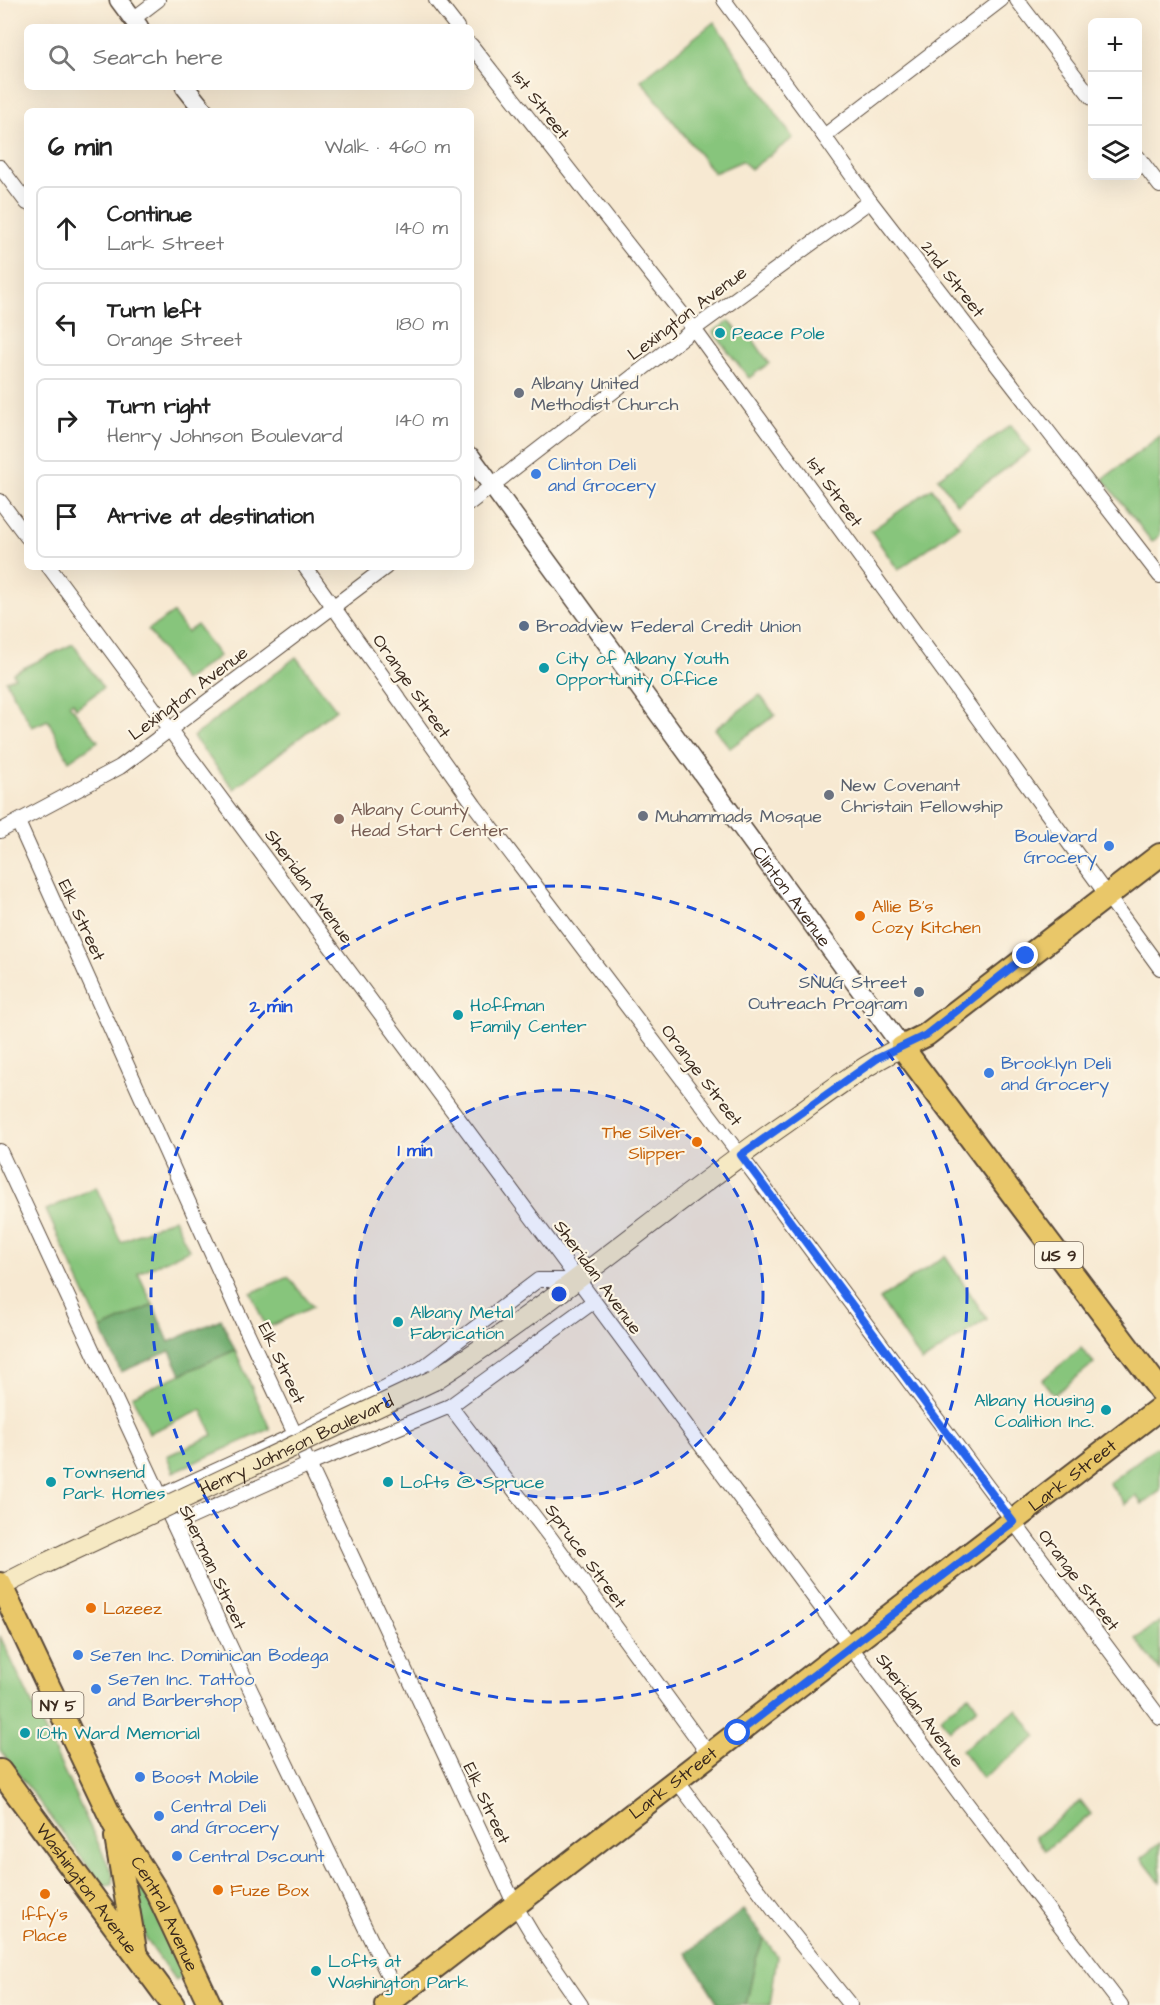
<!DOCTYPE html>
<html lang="en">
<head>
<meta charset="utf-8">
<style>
	body { margin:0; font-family:"Architects Daughter",sans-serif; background:#f6f6f6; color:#222 }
	.controls { position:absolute; right:18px; top:18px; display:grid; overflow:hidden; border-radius:9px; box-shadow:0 6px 24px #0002 }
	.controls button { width:54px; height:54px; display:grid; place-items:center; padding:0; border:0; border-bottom:2px solid #e0e0e0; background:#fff; color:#222; font:30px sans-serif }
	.stop { position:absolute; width:18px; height:18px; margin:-14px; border:4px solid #2563eb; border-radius:50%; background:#fff }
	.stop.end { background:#2563eb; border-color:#fff; box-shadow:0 2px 6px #0008 }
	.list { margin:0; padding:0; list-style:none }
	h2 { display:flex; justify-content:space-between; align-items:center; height:78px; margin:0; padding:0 24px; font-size:26px }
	h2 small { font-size:20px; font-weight:400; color:#767676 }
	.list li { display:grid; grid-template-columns:39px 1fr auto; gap:18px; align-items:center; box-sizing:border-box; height:84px; margin:0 12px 12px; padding:0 12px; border:2px solid #e0e0e0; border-radius:9px }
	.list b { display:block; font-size:22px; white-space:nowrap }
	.list p { margin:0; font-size:20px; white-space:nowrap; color:#767676 }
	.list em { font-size:20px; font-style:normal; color:#767676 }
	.icon { flex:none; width:33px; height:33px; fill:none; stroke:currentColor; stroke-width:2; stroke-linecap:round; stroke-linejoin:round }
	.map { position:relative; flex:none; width:1160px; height:2005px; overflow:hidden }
	.search { position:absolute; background:#fff; box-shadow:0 6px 24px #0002; left:24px; top:24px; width:450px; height:66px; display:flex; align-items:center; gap:15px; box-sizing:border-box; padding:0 21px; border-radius:9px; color:#767676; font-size:22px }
	.panel { position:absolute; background:#fff; box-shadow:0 6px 24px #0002; left:24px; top:108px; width:450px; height:462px; border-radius:9px }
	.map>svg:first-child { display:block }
</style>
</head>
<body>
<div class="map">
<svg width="1160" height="2005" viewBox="0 0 1160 2005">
	<rect width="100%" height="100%" fill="#fcf5e5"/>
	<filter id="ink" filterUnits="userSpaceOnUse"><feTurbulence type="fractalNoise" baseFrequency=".0167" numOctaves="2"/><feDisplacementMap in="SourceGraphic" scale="12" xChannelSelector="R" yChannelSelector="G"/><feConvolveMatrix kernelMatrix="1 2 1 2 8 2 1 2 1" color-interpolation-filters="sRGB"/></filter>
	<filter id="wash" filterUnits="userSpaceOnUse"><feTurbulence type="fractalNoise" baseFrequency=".008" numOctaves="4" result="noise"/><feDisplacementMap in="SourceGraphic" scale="24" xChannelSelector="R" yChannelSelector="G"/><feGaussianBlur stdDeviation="1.35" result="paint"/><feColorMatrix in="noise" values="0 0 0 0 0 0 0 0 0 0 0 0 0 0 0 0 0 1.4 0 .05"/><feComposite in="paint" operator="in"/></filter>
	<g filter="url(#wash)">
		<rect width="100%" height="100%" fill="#f7e9d2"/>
		<!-- green -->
		<g fill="#87c57c" stroke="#61784d" stroke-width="1.5">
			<path d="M714 22 793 138 751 169 742 161 714 173 641 80Z"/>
			<path d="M729 321 739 332 754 341 769 363 749 378 713 332Z"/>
			<path d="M1011 425 1030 451 957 504 938 478Z"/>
			<path d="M1160 436V535L1152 542 1103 479Z"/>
			<path d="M932 488 959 526 898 570 871 531Z"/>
			<path d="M173 613 187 632 197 625 219 656 184 681 148 630Z"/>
			<path d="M73 644 103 688 76 708 73 702 69 704 98 741 69 761 48 720 32 727 6 681 15 677 13 673Z"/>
			<path d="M296 657 336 709 234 789 193 737Z"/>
			<path d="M760 695 775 715 730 748 715 729Z"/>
			<path d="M96 1187 121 1242 174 1218 189 1250 138 1273 153 1305 101 1329 46 1210Z"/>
			<path d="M945 1256 987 1319 922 1362 880 1299Z"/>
			<path d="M288 1277 313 1307 266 1328 251 1293Z"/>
			<path d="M1081 1348 1094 1363 1054 1395 1042 1380Z"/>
			<path d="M235 1350 270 1429 173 1472 167 1456 213 1435 202 1410 149 1433 132 1396Z"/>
			<path d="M1156 1447 1160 1452V1491L1142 1504 1136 1496 1125 1504 1109 1483Z"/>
			<path d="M1160 1621V1671L1136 1639Z"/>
			<path d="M0 1636 113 1875V1884L103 1885 99 1881 0 1750Z"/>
			<path d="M969 1695 978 1708 949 1730 940 1718Z"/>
			<path d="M1017 1710 1037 1737 982 1778 962 1750Z"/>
			<path d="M1081 1801 1091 1814 1045 1850 1035 1837Z"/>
			<path d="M1160 1843V1882L1141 1858Z"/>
			<path d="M141 1883 185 1975 175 1980 146 1939 135 1887Z"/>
			<path d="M764 1938 777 1956 770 2005H746L756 1959Z"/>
		</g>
		<!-- forest -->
		<g fill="#6daa6c" stroke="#546a45" stroke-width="1.5">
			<path d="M153 1305 169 1342 221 1319 235 1350 181 1374 170 1351 121 1372 101 1329Z"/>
			<path d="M743 1910 764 1938 756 1959 746 2005H719L687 1953Z"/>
		</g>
	</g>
	<g filter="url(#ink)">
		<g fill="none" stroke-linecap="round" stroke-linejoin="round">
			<defs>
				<g id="minor">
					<path d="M436 0 457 27"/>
					<path d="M724 0 824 136 870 201 1160 576"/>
					<path d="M1017 0 1092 98"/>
					<path d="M133 19 158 0"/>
					<path d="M471 45 694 329 1160 968"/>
					<path d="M824 136 1001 0"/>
					<path d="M1138 157 1160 186"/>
					<path d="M0 167 27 203"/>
					<path d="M0 501 27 537"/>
					<path d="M471 502 694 329 870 201"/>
					<path d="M49 567 965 1801 1121 2005"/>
					<path d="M305 567 475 806 740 1155 1160 1718"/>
					<path d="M18 822 236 1308 515 1905 534 1937 581 2005"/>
					<path d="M0 831 120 767 386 567"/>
					<path d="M0 1151 251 1691 398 1996"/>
					<path d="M450 1406 550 1537 710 1756"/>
					<path d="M160 1496 296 1434 422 1368 538 1280H578"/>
					<path d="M174 1525 310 1464 450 1406 593 1302"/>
					<path d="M677 1781 776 1913 850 2005"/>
				</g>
				<g id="tertiary">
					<path d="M119 0 139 27"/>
					<path d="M185 87 204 111"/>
					<path id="s1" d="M471 457 902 1047"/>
				</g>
				<g id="secondary">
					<path d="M434 1380C555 1303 663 1209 780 1127 820 1099 858 1068 902 1047"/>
					<path d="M1 1586 44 1564"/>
				</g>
				<g id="primary">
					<path d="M1160 855 926 1035 902 1047 1160 1390"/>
					<path id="s2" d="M0 1584 114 1824 157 1892 210 2005"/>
					<path id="s3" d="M0 1771 173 2005"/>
					<path d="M116 1837 135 1950"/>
					<path id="s4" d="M386 2005 850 1646 1160 1408"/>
				</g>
			</defs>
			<!-- minor casing -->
			<use href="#minor" stroke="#574739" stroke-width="16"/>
			<!-- tertiary casing -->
			<use href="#tertiary" stroke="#574739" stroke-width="21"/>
			<!-- secondary casing -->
			<use href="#secondary" stroke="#574739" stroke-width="22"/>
			<!-- primary casing -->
			<use href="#primary" stroke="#574739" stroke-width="26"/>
			<!-- minor -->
			<use href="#minor" stroke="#fff" stroke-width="14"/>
			<!-- tertiary -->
			<use href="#tertiary" stroke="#fff" stroke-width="18"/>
			<!-- secondary -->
			<use href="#secondary" stroke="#f6e9c3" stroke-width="20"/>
			<!-- primary -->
			<use href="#primary" stroke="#e9c769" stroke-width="22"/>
			<defs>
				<g id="secondary-bridge">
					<path id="s5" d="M44 1564 434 1380"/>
				</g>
			</defs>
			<!-- secondary-bridge casing -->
			<use href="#secondary-bridge" stroke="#574739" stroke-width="22" stroke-linecap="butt"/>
			<!-- secondary-bridge -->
			<use href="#secondary-bridge" stroke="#f6e9c3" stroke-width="20"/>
		</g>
	</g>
	<g fill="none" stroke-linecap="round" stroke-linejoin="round" filter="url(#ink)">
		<!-- route -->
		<path stroke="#2563eb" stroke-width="8" d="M738 1733 1013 1522 741 1155 878 1058 926 1035 1026 956"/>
	</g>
	<!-- distance rings -->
	<circle cx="559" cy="1294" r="204" fill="#1d4ed8" fill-opacity=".12"/>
	<g fill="none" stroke="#1d4ed8" stroke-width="3" stroke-dasharray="10 8">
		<circle cx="559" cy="1294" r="204"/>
		<circle cx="559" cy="1294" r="408"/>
	</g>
	<!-- markers -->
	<g fill="#0f9aa8" stroke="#fcf5e5" stroke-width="2">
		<circle cx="720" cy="333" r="6"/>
		<circle cx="544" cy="668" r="6"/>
		<circle cx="458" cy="1015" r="6"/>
		<circle cx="398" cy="1322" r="6"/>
		<circle cx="1106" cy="1410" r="6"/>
		<circle cx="51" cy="1482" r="6"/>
		<circle cx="388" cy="1482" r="6"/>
		<circle cx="25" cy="1733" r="6"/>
		<circle cx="316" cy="1971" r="6"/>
	</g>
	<g fill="#6b7280" stroke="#fcf5e5" stroke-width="2">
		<circle cx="519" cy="393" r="6"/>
		<circle cx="829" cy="795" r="6"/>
		<circle cx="643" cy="816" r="6"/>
	</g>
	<g fill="#3f7fe0" stroke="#fcf5e5" stroke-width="2">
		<circle cx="536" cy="474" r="6"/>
		<circle cx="1109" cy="846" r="6"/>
		<circle cx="989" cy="1073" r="6"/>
		<circle cx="78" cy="1655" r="6"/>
		<circle cx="96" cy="1689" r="6"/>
		<circle cx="140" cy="1777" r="6"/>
		<circle cx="159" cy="1816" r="6"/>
		<circle cx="177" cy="1856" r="6"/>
	</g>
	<g fill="#5c6f8a" stroke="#fcf5e5" stroke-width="2">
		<circle cx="524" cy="626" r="6"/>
		<circle cx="919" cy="992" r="6"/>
	</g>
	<circle fill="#8d6e63" stroke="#fcf5e5" stroke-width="2" cx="339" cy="819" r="6"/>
	<g fill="#e8710a" stroke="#fcf5e5" stroke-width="2">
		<circle cx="860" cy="916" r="6"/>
		<circle cx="697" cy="1142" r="6"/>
		<circle cx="91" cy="1608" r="6"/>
		<circle cx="218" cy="1890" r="6"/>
		<circle cx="45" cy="1894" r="6"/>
	</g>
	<g text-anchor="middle" stroke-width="4.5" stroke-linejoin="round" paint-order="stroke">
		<!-- shield labels -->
		<g fill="#fcf5e5" stroke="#75675a" stroke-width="1.5">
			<rect x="1035" y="1242" width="48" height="26" rx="4.5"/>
			<rect x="32.5" y="1692" width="51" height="26" rx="4.5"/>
		</g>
		<g font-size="16" font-weight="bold" fill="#3b2a1e">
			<text x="1059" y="1261">US 9</text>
			<text x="58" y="1711">NY 5</text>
		</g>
		<!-- street labels -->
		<g font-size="18" fill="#3b2a1e" stroke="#fcf5e5">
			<text transform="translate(541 105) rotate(52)" y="6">1st Street</text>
			<text transform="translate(953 279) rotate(52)" y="6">2nd Street</text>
			<text transform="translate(687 313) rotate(-37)" y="6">Lexington Avenue</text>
			<text transform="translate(835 492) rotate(54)" y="6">1st Street</text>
			<text transform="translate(412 686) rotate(55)" y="6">Orange Street</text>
			<text transform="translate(188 693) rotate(-37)" y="6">Lexington Avenue</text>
			<text transform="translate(309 886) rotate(54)" y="6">Sheridan Avenue</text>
			<text dy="6" stroke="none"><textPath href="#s1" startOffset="544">Clinton Avenue</textPath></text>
			<text transform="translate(82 920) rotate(65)" y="6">Elk Street</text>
			<text transform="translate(702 1075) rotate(53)" y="6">Orange Street</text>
			<text transform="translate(598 1277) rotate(54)" y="6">Sheridan Avenue</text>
			<text transform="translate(282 1363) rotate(65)" y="6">Elk Street</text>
			<text dy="6" stroke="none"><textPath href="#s5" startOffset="279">Henry Johnson Boulevard</textPath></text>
			<text dy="6" stroke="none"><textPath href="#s4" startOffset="867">Lark Street</textPath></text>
			<text transform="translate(586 1556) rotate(54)" y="6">Spruce Street</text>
			<text transform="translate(213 1567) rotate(65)" y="6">Sherman Street</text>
			<text transform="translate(1079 1580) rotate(53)" y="6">Orange Street</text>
			<text transform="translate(920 1710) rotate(54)" y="6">Sheridan Avenue</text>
			<text dy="6" stroke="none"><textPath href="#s4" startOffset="363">Lark Street</textPath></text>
			<text transform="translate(487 1803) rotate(65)" y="6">Elk Street</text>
			<text dy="6" stroke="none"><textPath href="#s3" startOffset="146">Washington Avenue</textPath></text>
			<text dy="6" stroke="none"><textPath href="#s2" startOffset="369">Central Avenue</textPath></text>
		</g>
		<!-- culture labels -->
		<g font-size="18" fill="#0d838f" stroke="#fcf5e5" text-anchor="start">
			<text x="732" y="339">Peace Pole</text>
			<text x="556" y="664">City of Albany Youth<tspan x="556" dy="21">Opportunity Office</tspan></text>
			<text x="470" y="1011">Hoffman<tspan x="470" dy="21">Family Center</tspan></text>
			<text x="410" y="1318">Albany Metal<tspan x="410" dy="21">Fabrication</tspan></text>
			<text x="1094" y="1406" text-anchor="end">Albany Housing<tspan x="1094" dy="21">Coalition Inc.</tspan></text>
			<text x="63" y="1478">Townsend<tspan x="63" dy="21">Park Homes</tspan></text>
			<text x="400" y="1488">Lofts @ Spruce</text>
			<text x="37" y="1739">10th Ward Memorial</text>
			<text x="328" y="1967">Lofts at<tspan x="328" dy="21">Washington Park</tspan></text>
		</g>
		<!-- worship labels -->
		<g font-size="18" fill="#5b616d" stroke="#fcf5e5" text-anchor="start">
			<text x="531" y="389">Albany United<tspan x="531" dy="21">Methodist Church</tspan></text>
			<text x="841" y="791">New Covenant<tspan x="841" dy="21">Christain Fellowship</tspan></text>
			<text x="655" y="822">Muhammads Mosque</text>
		</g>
		<!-- shop labels -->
		<g font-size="18" fill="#366cbe" stroke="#fcf5e5" text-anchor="start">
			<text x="548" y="470">Clinton Deli<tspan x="548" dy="21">and Grocery</tspan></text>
			<text x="1097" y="842" text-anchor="end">Boulevard<tspan x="1097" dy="21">Grocery</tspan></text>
			<text x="1001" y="1069">Brooklyn Deli<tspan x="1001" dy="21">and Grocery</tspan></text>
			<text x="90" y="1661">Se7en Inc. Dominican Bodega</text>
			<text x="108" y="1685">Se7en Inc. Tattoo<tspan x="108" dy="21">and Barbershop</tspan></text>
			<text x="152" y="1783">Boost Mobile</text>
			<text x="171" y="1812">Central Deli<tspan x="171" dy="21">and Grocery</tspan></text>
			<text x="189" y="1862">Central Dscount</text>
		</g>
		<!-- service labels -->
		<g font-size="18" fill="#4e5e75" stroke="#fcf5e5" text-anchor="start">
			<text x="536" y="632">Broadview Federal Credit Union</text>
			<text x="907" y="988" text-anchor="end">SNUG Street<tspan x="907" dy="21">Outreach Program</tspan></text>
		</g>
		<!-- education labels -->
		<g font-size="18" fill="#785e54" stroke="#fcf5e5" text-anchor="start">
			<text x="351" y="815">Albany County<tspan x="351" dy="21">Head Start Center</tspan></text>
		</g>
		<!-- food labels -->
		<g font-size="18" fill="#c56008" stroke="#fcf5e5" text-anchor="start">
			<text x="872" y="912">Allie B's<tspan x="872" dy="21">Cozy Kitchen</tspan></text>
			<text x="685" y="1138" text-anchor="end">The Silver<tspan x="685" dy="21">Slipper</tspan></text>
			<text x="103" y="1614">Lazeez</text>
			<text x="230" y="1896">Fuze Box</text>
			<text x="45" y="1920" text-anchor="middle">Iffy's<tspan x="45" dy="21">Place</tspan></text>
		</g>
	</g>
	<circle cx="559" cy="1294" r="9" fill="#1d4ed8" stroke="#fcf5e5" stroke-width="3"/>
	<g font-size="18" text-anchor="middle" font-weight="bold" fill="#1d4ed8" stroke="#fcf5e5" stroke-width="4.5" stroke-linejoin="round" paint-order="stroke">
		<text x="271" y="1012">2 min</text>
		<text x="415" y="1156">1 min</text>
	</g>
</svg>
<div class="controls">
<button>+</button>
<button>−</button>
<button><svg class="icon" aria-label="layers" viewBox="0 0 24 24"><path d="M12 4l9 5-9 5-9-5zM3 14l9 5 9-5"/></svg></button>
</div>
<div class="stop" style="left:738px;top:1733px"></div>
<div class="stop end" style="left:1026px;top:956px"></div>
<div class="search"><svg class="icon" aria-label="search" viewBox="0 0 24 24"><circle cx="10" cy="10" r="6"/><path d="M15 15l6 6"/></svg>Search here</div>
<section class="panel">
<h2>6 min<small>Walk · 460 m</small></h2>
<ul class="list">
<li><svg class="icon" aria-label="ahead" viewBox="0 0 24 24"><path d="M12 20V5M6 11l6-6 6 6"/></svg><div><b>Continue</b><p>Lark Street</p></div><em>140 m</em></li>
<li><svg class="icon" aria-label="left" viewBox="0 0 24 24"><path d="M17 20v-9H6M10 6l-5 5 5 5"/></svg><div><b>Turn left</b><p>Orange Street</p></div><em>180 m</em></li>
<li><svg class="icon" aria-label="right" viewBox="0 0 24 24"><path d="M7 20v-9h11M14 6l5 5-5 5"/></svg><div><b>Turn right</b><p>Henry Johnson Boulevard</p></div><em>140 m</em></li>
<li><svg class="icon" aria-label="arrive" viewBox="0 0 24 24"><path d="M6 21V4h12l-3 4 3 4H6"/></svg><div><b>Arrive at destination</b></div></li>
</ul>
</section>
</div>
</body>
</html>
